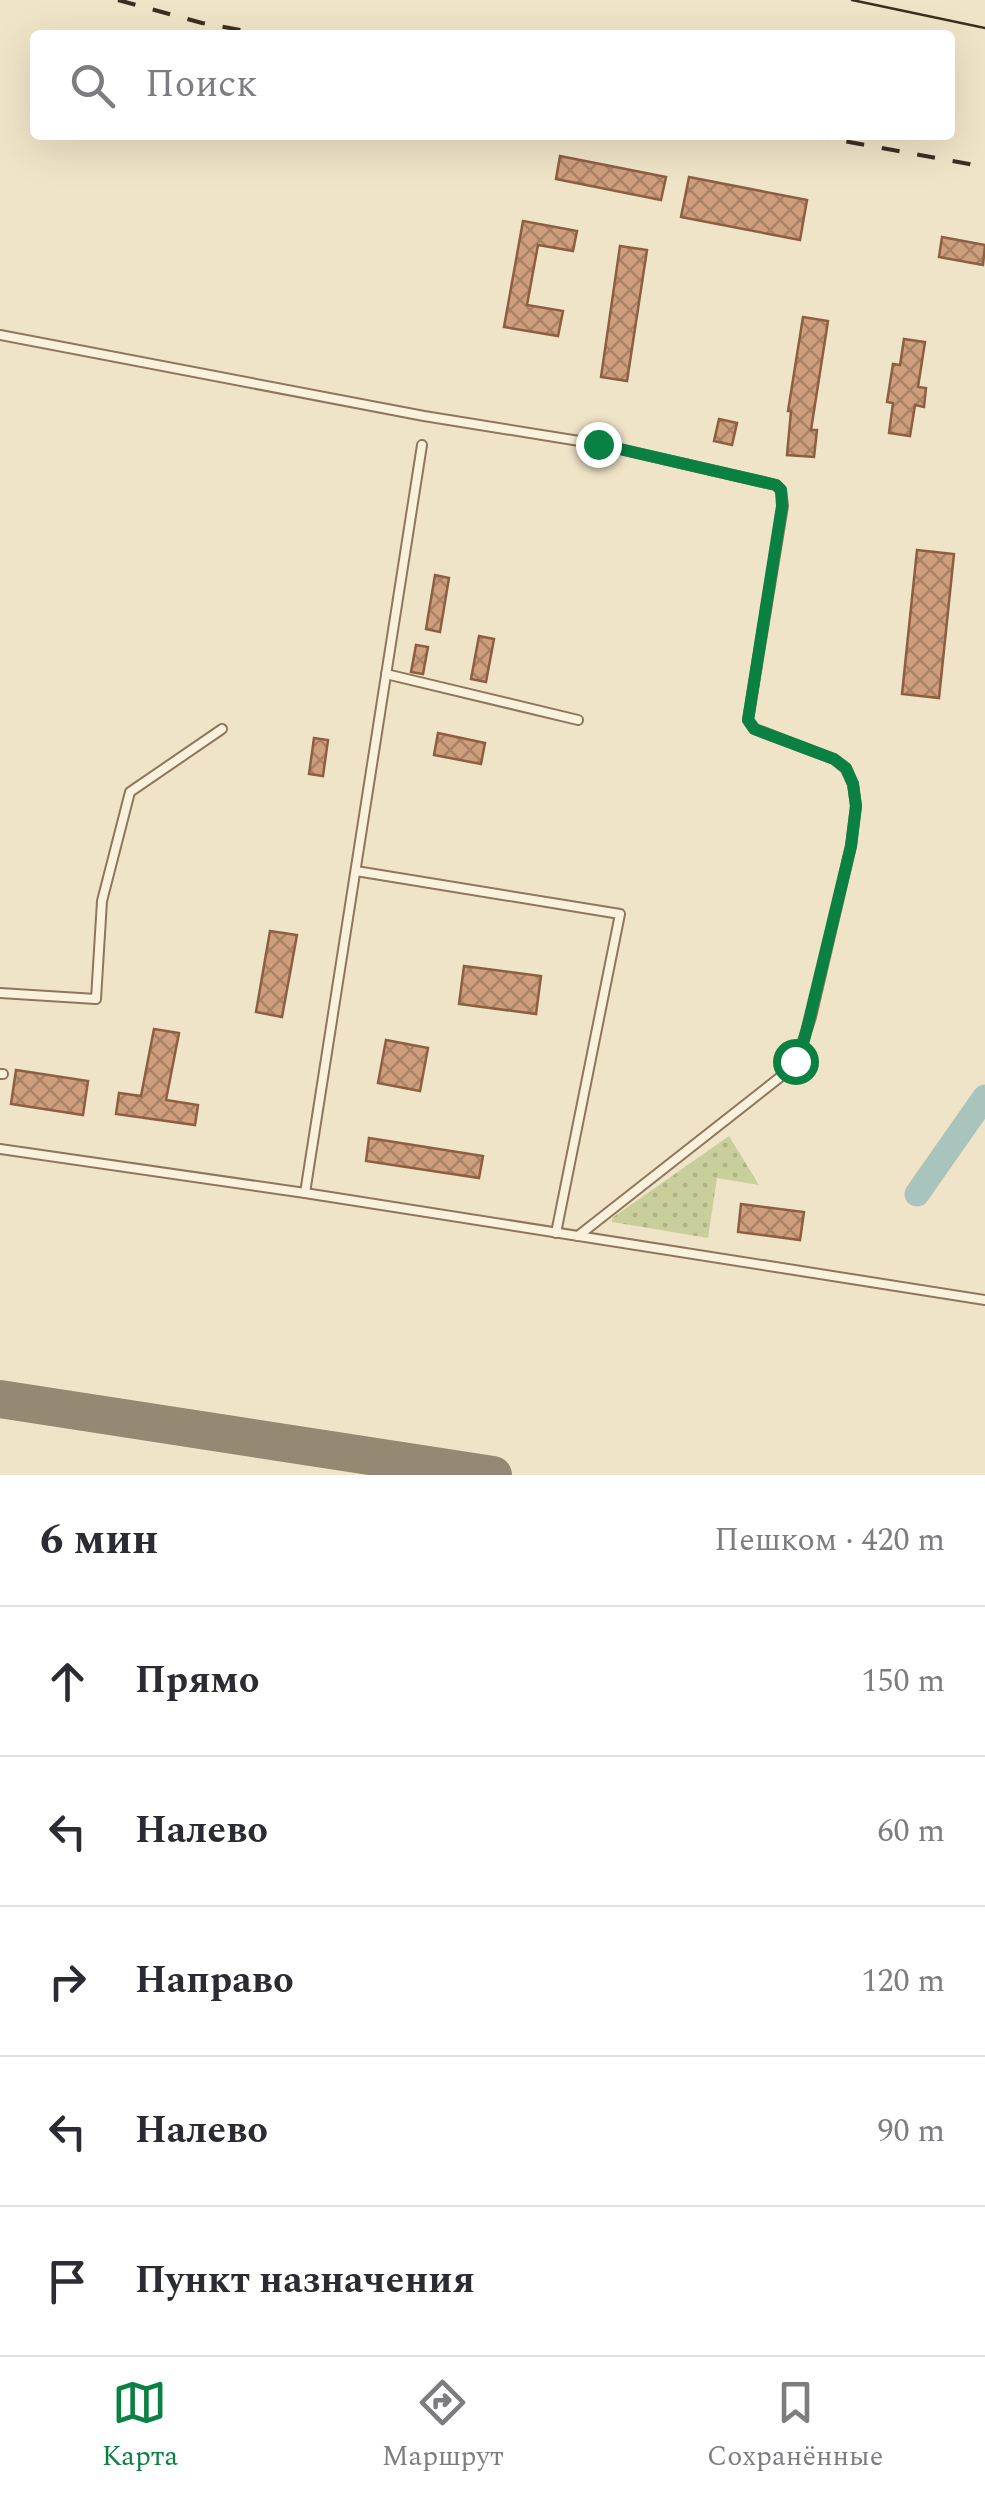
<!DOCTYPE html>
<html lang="ru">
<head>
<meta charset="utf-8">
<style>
	body { margin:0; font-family:Spectral,serif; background:#f7f7f7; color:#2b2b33 }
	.stop { position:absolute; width:30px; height:30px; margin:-22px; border:8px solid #0b8043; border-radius:50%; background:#fff }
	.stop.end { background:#0b8043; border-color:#fff; box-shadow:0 2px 10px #0008 }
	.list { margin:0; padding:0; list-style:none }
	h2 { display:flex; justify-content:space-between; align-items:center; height:130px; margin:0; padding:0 40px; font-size:42px }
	h2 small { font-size:32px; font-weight:400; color:#7c7c81 }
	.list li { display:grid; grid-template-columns:65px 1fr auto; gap:30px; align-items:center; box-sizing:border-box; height:150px; padding:0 40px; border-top:2px solid #e1e1e2 }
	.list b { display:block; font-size:38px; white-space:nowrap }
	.list em { font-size:32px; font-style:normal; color:#7c7c81 }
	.icon { flex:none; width:55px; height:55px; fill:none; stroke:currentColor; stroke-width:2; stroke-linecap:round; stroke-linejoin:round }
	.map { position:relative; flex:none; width:985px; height:1475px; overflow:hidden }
	.search { position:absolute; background:#fff; box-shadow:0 10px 40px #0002; left:30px; right:30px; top:30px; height:110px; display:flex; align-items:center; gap:25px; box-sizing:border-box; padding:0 35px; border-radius:10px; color:#7c7c81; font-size:38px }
	.sheet { height:880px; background:#fff }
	nav { display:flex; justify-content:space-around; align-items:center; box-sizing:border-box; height:140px; border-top:2px solid #e1e1e2; background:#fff; font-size:28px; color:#7c7c81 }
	nav a { display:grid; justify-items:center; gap:5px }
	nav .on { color:#0b8043 }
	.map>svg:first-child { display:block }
</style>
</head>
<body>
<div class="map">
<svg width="985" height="1475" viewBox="0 0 985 1475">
	<defs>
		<pattern id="grass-dots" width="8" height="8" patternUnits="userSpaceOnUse" patternTransform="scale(2.5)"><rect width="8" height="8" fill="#c9cf9b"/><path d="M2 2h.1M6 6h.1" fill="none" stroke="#aeb285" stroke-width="1.8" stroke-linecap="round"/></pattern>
		<pattern id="building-cross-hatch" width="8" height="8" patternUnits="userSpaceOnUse" patternTransform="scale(2.5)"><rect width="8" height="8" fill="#cf9f7d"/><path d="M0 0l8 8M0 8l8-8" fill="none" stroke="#a98266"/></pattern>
	</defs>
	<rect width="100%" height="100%" fill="#f0e4c8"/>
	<!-- grass -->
	<path fill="url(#grass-dots)" d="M729 1136 759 1185 717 1178 708 1238 612 1222V1218Z"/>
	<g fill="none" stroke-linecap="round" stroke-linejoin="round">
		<!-- river -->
		<path stroke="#a9c4bc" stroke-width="25" d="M917 1194 985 1097"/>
		<!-- taxiway -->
		<path stroke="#968974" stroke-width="38" d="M0 1399 493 1475"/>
	</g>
	<!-- building -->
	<g fill="url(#building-cross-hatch)" stroke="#8d5f41" stroke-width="2.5">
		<path d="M560 156 666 177 661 200 556 179Z"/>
		<path d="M689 177 807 200 800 240 681 217Z"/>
		<path d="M523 221 577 231 573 251 538 245 527 305 563 311 558 336 504 327Z"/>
		<path d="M942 237 985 245 983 265 939 257Z"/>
		<path d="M620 246 647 250 627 381 601 377Z"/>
		<path d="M803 317 828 321 811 430H817L814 457 787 455 791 411H788Z"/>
		<path d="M904 339 925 342 918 387 926 388 924 407 915 405 910 436 889 433 893 403 887 402 893 364 900 365Z"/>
		<path d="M719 419 737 423 732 445 714 441Z"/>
		<path d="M917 550 954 554 939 698 902 694Z"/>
		<path d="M435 575 449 578 440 632 426 629Z"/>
		<path d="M479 636 494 639 486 682 471 679Z"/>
		<path d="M416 645 428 647 423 674 411 672Z"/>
		<path d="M438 733 485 743 481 764 434 755Z"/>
		<path d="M314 738 328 740 323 776 309 774Z"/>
		<path d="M270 931 297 935 282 1017 256 1012Z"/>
		<path d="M464 966 541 976 536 1014 459 1004Z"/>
		<path d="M154 1029 179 1033 166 1100 198 1105 195 1125 116 1114 119 1093 141 1096Z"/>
		<path d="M386 1040 428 1048 420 1091 378 1083Z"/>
		<path d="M16 1070 88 1081 83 1115 11 1104Z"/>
		<path d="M369 1138 483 1156 479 1178 366 1161Z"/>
		<path d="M741 1204 804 1212 800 1240 738 1232Z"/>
	</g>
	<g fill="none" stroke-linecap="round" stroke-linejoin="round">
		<defs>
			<g id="lane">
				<path d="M0 335 424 416 598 444 776 485 781 490 783 506 748 720 755 729 834 759 846 769 853 784 856 806 851 846 811 1017C803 1043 798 1058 779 1078L578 1236"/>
				<path d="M386 674 578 720"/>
				<path d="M356 871 620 914 556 1233"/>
				<path d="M0 993 96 999 102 901 130 792 222 729"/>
				<path d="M0 1074H3"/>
				<path d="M0 1149 305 1193 985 1300"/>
				<path d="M305 1193 422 445"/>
			</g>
		</defs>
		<!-- lane casing -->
		<use href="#lane" stroke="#8d765c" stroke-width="12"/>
		<!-- lane -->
		<use href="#lane" stroke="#faf1dc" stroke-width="8"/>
		<!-- tram -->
		<path stroke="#3d2e20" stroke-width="2.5" d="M852 0 985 28"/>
		<!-- rail -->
		<g stroke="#3d2e20" stroke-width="4" stroke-dasharray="18 18" stroke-linecap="butt">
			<path d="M118 0 202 23 269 35"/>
			<path d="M811 135 985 167"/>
		</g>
	</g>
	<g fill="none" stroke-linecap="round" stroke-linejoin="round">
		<!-- route -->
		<path stroke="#0b8043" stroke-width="12" d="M598 444 776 485 781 490 782 506 748 720 754 729 834 759 846 768 853 784 856 806 851 846 810 1016 804 1040 795 1061"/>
	</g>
</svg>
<div class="stop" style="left:795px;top:1061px"></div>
<div class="stop end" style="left:598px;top:444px"></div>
<div class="search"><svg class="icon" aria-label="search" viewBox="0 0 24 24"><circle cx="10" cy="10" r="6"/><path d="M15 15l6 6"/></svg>Поиск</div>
</div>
<section class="sheet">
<h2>6 мин<small>Пешком · 420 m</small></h2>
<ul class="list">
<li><svg class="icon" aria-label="ahead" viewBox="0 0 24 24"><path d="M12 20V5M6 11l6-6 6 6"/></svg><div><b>Прямо</b></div><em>150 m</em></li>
<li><svg class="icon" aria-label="left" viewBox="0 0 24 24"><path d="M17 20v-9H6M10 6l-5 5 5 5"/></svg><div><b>Налево</b></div><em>60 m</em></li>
<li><svg class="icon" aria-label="right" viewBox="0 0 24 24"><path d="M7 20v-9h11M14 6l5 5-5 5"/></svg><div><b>Направо</b></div><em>120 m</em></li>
<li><svg class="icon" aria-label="left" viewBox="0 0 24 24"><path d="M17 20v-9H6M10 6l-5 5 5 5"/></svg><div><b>Налево</b></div><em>90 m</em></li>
<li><svg class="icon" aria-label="arrive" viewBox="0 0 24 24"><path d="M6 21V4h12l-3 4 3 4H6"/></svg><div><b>Пункт назначения</b></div></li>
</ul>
</section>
<nav>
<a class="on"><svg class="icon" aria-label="map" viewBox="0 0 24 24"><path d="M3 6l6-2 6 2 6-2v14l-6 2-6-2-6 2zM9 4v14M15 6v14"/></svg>Карта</a>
<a><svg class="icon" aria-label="directions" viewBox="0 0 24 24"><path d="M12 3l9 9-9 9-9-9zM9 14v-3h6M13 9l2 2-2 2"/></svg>Маршрут</a>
<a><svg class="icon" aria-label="saved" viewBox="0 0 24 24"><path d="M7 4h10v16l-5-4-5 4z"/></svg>Сохранённые</a>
</nav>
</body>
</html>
